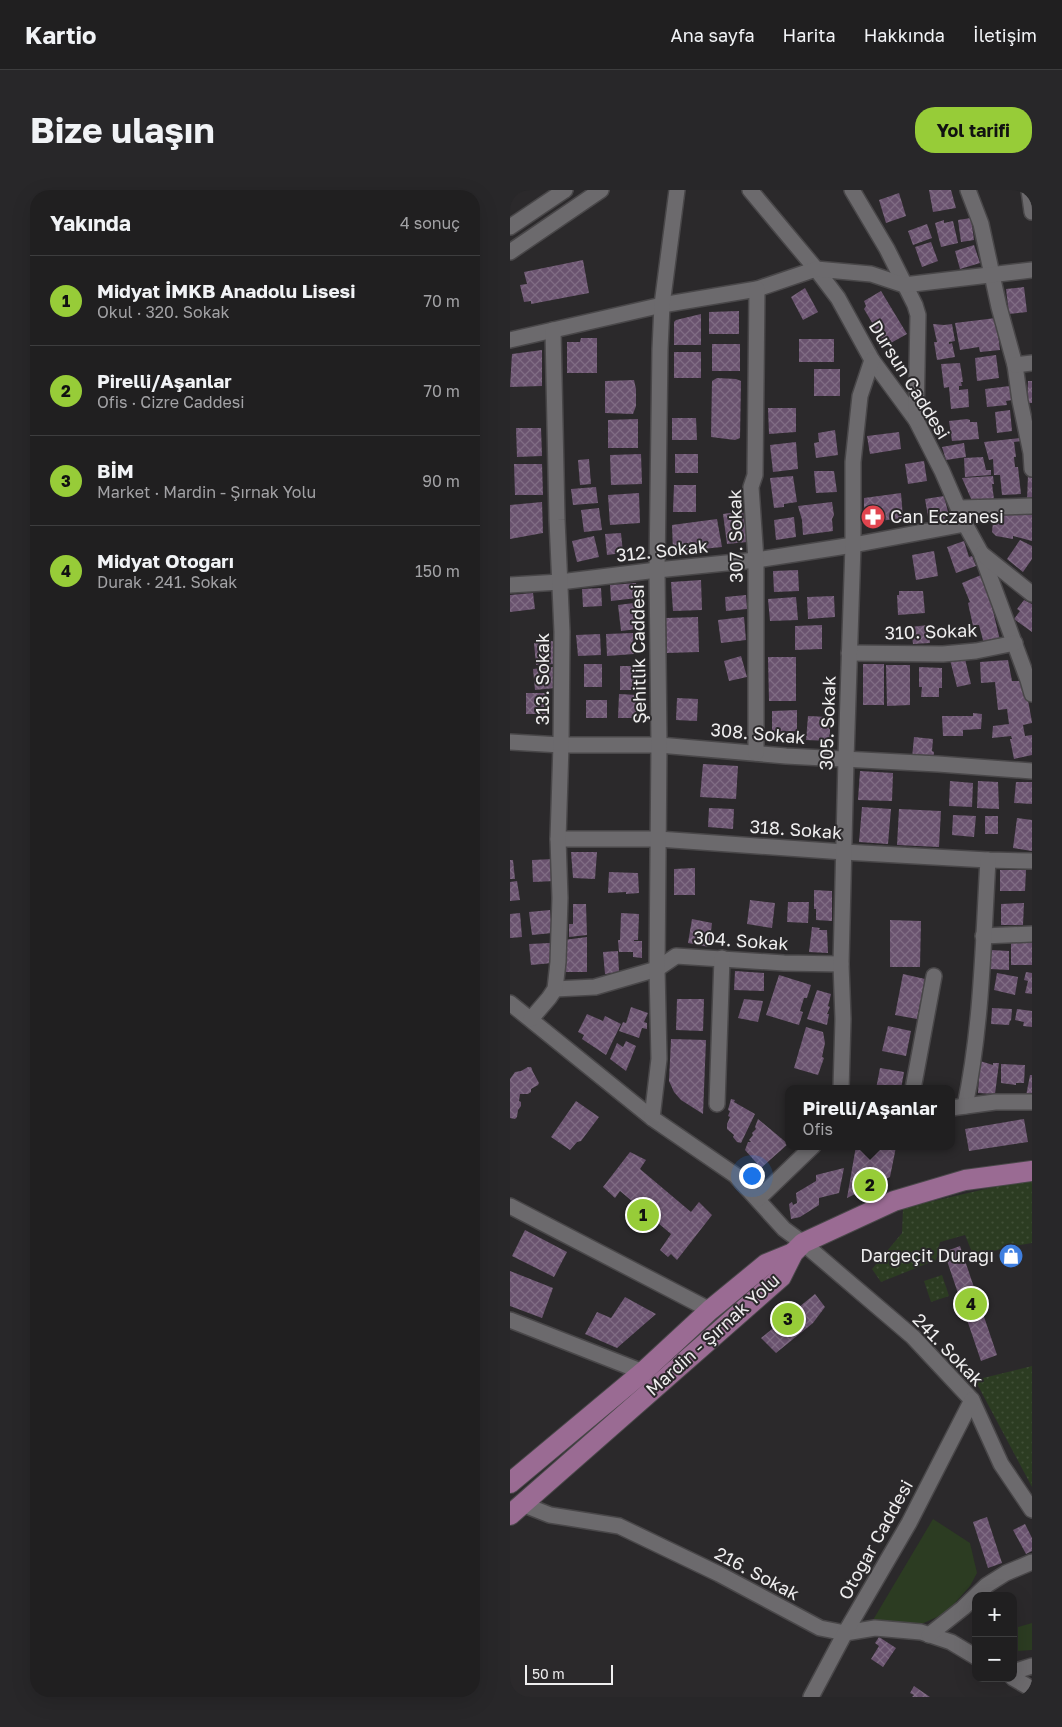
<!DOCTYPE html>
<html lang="tr">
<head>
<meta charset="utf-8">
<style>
	body { margin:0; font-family:"Golos Text",sans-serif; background:#282729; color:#f1f3f6 }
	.controls { position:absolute; right:15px; bottom:15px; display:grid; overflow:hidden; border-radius:10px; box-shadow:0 5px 20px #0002 }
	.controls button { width:45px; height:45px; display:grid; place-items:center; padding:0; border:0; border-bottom:1px solid #3d3d3e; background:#201f20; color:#f1f3f6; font:25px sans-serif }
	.scale { position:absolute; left:15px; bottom:12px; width:88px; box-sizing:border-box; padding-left:5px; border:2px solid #efeeef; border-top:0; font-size:14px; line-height:18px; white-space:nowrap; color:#efeeef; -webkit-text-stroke:4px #2b292b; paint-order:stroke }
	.you { position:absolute; left:241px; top:985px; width:18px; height:18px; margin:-12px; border:4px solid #fff; border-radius:50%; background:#1a73e8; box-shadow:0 0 0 8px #1a73e833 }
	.badge { display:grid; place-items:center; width:32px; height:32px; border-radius:50%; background:#97cc38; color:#111; font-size:16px; font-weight:700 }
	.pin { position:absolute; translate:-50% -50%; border:2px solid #fff; box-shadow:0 1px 5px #0006 }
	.popup { position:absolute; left:275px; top:895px; width:170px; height:65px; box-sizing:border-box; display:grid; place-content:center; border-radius:10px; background:#201f20; filter:drop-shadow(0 1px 4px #0005); font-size:16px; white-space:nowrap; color:#a2a2a5 }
	.popup b { font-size:19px; color:#f1f3f6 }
	.popup::after { content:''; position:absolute; left:50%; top:100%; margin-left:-10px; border:10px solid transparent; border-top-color:#201f20 }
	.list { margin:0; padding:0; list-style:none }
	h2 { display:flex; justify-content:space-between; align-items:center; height:65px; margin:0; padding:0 20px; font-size:21px }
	h2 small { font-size:16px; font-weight:400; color:#a2a2a5 }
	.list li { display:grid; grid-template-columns:32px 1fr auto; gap:15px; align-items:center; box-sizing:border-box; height:90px; padding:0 20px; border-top:1px solid #3d3d3e }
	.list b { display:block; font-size:19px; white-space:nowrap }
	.list p { margin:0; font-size:16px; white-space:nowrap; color:#a2a2a5 }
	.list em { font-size:16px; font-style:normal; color:#a2a2a5 }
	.map { position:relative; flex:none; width:522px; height:1507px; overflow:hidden; border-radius:20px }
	header { display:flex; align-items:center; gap:30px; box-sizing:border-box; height:70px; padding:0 25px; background:#201f20; border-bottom:1px solid #3d3d3e }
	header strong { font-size:24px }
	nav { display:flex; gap:28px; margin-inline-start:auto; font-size:18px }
	.intro { display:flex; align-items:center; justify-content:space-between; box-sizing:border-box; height:120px; padding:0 30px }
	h1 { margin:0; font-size:35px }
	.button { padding:12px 22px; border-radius:20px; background:#97cc38; color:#111; font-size:18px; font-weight:700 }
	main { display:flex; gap:30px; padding:0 30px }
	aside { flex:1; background:#201f20; border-radius:20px; box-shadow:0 5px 20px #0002 }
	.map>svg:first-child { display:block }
</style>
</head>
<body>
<header>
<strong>Kartio</strong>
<nav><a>Ana sayfa</a><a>Harita</a><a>Hakkında</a><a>İletişim</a></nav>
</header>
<div class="intro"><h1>Bize ulaşın</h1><a class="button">Yol tarifi</a></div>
<main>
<aside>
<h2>Yakında<small>4 sonuç</small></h2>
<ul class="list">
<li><span class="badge">1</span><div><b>Midyat İMKB Anadolu Lisesi</b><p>Okul · 320. Sokak</p></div><em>70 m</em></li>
<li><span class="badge">2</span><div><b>Pirelli/Aşanlar</b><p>Ofis · Cizre Caddesi</p></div><em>70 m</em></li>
<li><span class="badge">3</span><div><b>BİM</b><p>Market · Mardin - Şırnak Yolu</p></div><em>90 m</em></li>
<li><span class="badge">4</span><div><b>Midyat Otogarı</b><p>Durak · 241. Sokak</p></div><em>150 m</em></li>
</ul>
</aside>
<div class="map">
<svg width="522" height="1507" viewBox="0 0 522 1507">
	<defs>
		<pattern id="park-dots" width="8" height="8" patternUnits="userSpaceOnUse" patternTransform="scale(1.25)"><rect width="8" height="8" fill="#2c3c22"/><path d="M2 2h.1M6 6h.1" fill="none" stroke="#414f38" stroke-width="1.8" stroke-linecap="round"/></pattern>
		<pattern id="building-cross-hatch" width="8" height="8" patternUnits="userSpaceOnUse" patternTransform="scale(1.25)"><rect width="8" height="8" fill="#6a536f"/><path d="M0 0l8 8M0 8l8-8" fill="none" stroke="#806c84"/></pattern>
	</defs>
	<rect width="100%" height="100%" fill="#2b292b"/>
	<!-- green -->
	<g fill="#2c3c22">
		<path d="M423 1329 460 1353 467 1383 460 1396 436 1423 407 1436 360 1435Z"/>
		<path d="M522 1433V1460L508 1461V1437Z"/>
	</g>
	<!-- park -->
	<g fill="url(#park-dots)">
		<path d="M522 990V1053L494 1058 464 1067 455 1045 430 1052 426 1070 371 1092 362 1079 392 1043 393 1018 510 991Z"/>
		<path d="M432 1085 439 1106 421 1112 414 1091Z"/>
		<path d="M522 1176V1297L465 1190Z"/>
	</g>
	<!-- building -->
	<g fill="url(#building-cross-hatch)">
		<path d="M419 0H441L446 18 423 22Z"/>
		<path d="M389 3 396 26 376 33 369 10Z"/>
		<path d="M461 28 464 50 451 52 448 30Z"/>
		<path d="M434 30V33L443 31 448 53 431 57 425 33Z"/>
		<path d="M417 34 422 48 403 55 398 41Z"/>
		<path d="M421 52 428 71 412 77 405 57Z"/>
		<path d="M464 55 470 73 450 79 445 61Z"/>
		<path d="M73 70 79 103 21 114V111L14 112 10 95 17 94 14 82Z"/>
		<path d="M514 97 517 122 499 124 496 99Z"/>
		<path d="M295 98 308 122 293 130 281 107Z"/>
		<path d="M371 101 397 144 379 154 378 151H373L354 119 356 116 354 111Z"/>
		<path d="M229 121V144H199V122Z"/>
		<path d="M191 124V155H164V132L166 130Z"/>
		<path d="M486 128 490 160 470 162 469 157 450 160 445 133Z"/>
		<path d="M423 134 434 135 442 134 445 151 439 152V154L442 153 445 167 427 170 424 152H427Z"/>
		<path d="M71 148H87V183H57V152H70Z"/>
		<rect x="289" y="149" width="35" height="23"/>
		<rect x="202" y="154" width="28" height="27"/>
		<path d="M32 160V196L0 197 2 164Z"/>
		<rect x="164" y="162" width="27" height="26"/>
		<path d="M486 165 489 188 467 191 465 168Z"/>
		<path d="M450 173 453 192H451L452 196H449V200L458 199 459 217 441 219 439 197 434 198 431 174Z"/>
		<rect x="304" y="179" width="26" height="27"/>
		<path d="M207 188 226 189 231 191 230 248 225 250 201 247 202 191Z"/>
		<path d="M124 190 126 199V216L123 224 95 223V191Z"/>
		<path d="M518 191H522V213H517Z"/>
		<path d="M500 196 502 210 496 211 497 215 477 217 475 199Z"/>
		<path d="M258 218H286V242L259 244Z"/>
		<path d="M500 220 502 241 487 243 485 222Z"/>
		<path d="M162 228H186L187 250H162Z"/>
		<path d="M128 229V258H98V230Z"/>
		<path d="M457 229 460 230V232H467L469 249 442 251 439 231Z"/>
		<path d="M6 238H31L32 266 7 267Z"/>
		<path d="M325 240 328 265 306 268 304 253 309 252 308 243Z"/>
		<path d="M389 242 391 259 360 264 357 246Z"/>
		<path d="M511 248V251L504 252 506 267H504L505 277H508L511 304 492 305 490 285H484L483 269 479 270 474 252Z"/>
		<path d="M286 252 288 279 263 282 260 255Z"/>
		<path d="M454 253 456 267 436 270 432 257Z"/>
		<path d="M131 264 132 294 101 295 100 265Z"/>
		<rect x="165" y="264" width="23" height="19"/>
		<path d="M473 267 476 280H481V285L455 287 454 268Z"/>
		<path d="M79 269 81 294 70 295 68 270Z"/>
		<path d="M414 271 417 291 398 294 395 274Z"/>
		<path d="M4 274H32L33 305H5Z"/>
		<path d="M304 281H324L327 302 306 303Z"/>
		<path d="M518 284H522V311H517Z"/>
		<path d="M283 286 287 312 274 314V317L264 318 260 288Z"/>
		<path d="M483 286 484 294H482L484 309 462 311 452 288Z"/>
		<path d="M164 295H186V322H163Z"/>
		<path d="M86 297 88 313 63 315 61 299Z"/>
		<path d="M129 303 130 333 100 335 98 305Z"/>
		<path d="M391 303 393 328 354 333V308Z"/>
		<path d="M434 306 440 330 419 332 415 309Z"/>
		<path d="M32 312 33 343 0 349V315Z"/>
		<path d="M322 312 324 325 322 329 323 341 293 345 292 330 288 316Z"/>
		<path d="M89 318 92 340 74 342 71 320Z"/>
		<path d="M233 321 237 352 217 354 213 324Z"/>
		<path d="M484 321 522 323V351L503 346V349L486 346 482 342Z"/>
		<path d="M284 327 286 347 266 350 264 330Z"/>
		<path d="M207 329 212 357 163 362 162 335Z"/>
		<path d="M111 343 113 363 97 365 95 344Z"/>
		<path d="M84 346 89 367 67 372 62 351Z"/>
		<path d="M510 350 522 356V369L513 382 497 369Z"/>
		<path d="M454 351 459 367 462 366 466 376 446 383 437 357Z"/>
		<path d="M424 361 428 386 406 390 402 365Z"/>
		<path d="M288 380 289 401 264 402 263 381Z"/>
		<path d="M471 385 479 404 490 450 474 454 469 435 463 436 458 413 460 412 452 393Z"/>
		<path d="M191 390 192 420 163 421 161 392Z"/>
		<path d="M126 393 127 408 101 411 100 395Z"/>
		<path d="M91 398 92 416 73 417 72 399Z"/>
		<path d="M389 401H413L415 423 388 425 387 405H389Z"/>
		<path d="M23 403 25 419 0 422V405Z"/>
		<path d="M236 405 237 419 216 421 215 407Z"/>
		<path d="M324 406 325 427 298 429 297 407Z"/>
		<path d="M286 407 288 430 260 431 258 409Z"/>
		<path d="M514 410 522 414V442L504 429 510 421 507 419Z"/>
		<path d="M124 413 127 439 111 441 108 415Z"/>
		<path d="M188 427 189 462 157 463 156 428Z"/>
		<path d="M234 427 236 450 211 453 208 430Z"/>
		<path d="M312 435V459L285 460V436Z"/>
		<path d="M418 435 420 453 403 454 401 437Z"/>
		<path d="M123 443 124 464 97 466 96 444Z"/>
		<path d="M90 444 91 465 68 466 66 445Z"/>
		<path d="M43 451 45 474 26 475 24 453Z"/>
		<path d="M231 466 237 487 219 491 214 471Z"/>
		<path d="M258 467H286V511H259Z"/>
		<path d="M455 469 461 494 447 497 440 470Z"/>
		<path d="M498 470 502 491H512L514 504H515V509L518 510 522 532V533L513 535 515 546 522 545V565L504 569 500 549H502L501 546 482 548 483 536 499 534 497 519 488 520 485 492 471 493 470 472Z"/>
		<rect x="74" y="474" width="18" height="23"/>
		<rect x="353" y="474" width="21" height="41"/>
		<path d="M376 475H400V515L377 516Z"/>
		<path d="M110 476H126L127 500H110Z"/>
		<path d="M43 477 45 498 25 500 23 479Z"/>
		<path d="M409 477 432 478V498H429V507H411L412 497H409Z"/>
		<path d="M16 503H39L38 524H16Z"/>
		<path d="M109 504 127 505 126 528H108Z"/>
		<path d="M167 508 188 509 187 531 166 530Z"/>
		<rect x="76" y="510" width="21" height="18"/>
		<path d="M287 520V541L262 542V521Z"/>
		<path d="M463 523 472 524 471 539 453 540V546H433L432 526H463Z"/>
		<path d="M298 526 319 527 318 537H320V551L296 550Z"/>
		<path d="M404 547 423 549 422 561 424 562 423 569 402 568Z"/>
		<path d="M193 574 228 576 226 609 190 607Z"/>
		<path d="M350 581 383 583 382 611 348 610Z"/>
		<path d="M440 591 463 593 462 617 439 616Z"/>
		<path d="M468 591 488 592 489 619 467 618Z"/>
		<path d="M506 592H522V614L504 613Z"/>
		<path d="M352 617 381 619 378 654 349 652Z"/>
		<path d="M199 618 224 619 223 639 198 637Z"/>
		<path d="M389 619 431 621 429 657 387 655Z"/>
		<path d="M443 625 466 626 464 647 442 645Z"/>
		<rect x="475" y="626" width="13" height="18"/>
		<path d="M507 628 522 630V661L503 658Z"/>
		<path d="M61 662H87L85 689 63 688Z"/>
		<path d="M44 669 45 691 23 692 22 670Z"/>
		<path d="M0 670H3L5 689H0Z"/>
		<path d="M185 678V705H164V679Z"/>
		<path d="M490 680H516L515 701H490Z"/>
		<path d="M99 682 128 683 129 703 116 704V702L98 703Z"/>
		<path d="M7 691 10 710 0 711V692Z"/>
		<path d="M304 700 322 701V731L306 730V719H304Z"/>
		<path d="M240 710 265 713 262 738 237 734Z"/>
		<path d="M278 712H299L298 733 277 732Z"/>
		<path d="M514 713 513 735H491V714Z"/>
		<path d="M63 714H76L77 745 59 747V734H63Z"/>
		<path d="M40 720 42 743 22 745 19 722Z"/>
		<path d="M10 723 12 747 0 748V724Z"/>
		<path d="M111 723 129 724 128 750H124V751H132V768L123 767V762H109L108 750H110Z"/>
		<path d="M182 729 202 733 199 757 178 753Z"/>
		<path d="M380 730 411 731 410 777H380Z"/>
		<path d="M302 737 310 738 309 740H317L318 763 299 762Z"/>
		<path d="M77 747V782H53L54 750Z"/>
		<path d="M501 748 522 749V775H501Z"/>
		<path d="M40 753 42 773 21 775 19 754Z"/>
		<path d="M481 760 499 761V780L480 779Z"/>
		<path d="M108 761 109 782 95 784 93 762Z"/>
		<path d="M225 781 254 783V801L224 800Z"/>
		<path d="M516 782 522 783V804L515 803 518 791 514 790Z"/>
		<path d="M487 783 508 787 505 805 484 800Z"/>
		<path d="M393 784 415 789 407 829 385 825Z"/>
		<path d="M269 785 301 795 297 808H294L290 821 293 822 289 835 256 825Z"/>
		<path d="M307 800 321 804 318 816 320 817 317 824H319L317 835 297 829Z"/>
		<path d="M167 809H194L193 841 166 840Z"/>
		<path d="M234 809 253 811 248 832 228 828Z"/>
		<path d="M121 817 138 823 134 832 137 833V839L132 838 129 848 109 841 113 832 116 833Z"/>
		<path d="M482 818 502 819 501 831 500 830 499 835 481 834Z"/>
		<path d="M507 819 522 821V837L513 836 514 832 505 830Z"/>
		<path d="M77 824 93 831 95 826 111 834 96 865 72 849 74 845 68 842Z"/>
		<path d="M378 836 401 841 396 866 372 861Z"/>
		<path d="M296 837 313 842 315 853 312 867 314 868 308 885 284 878Z"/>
		<path d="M161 849 196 850 193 924 171 910 164 902 159 891Z"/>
		<path d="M116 851 126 856 116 881 100 869 107 853 113 857Z"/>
		<path d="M470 871 483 875V873H489L485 904 468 903Z"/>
		<path d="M491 874 515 875 514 893H506V895L491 893Z"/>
		<path d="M18 877H21L23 882 29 893 28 895 21 899V902L18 904H10L9 911 11 912V916L8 920 7 927 5 929 0 928V889L5 882 11 881Z"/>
		<path d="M370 878 394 882 391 899H366Z"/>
		<path d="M520 885H522V906H516Z"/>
		<path d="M221 909 225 910 224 912 245 924 231 953 227 952 223 947 224 945 217 939V934L220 927 218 926 220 921 218 920Z"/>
		<path d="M66 911 89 927 71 951 67 952 60 960 41 947Z"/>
		<path d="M248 929 278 954 251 978 235 960 238 952H241L239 950 243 945 242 943 246 939 245 937Z"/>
		<path d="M514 929 518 952 459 961 455 939Z"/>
		<path d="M346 956 386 957 380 987 337 1008Z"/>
		<path d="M120 962 136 970 130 979 181 1022 189 1012 202 1025 167 1070 161 1064 158 1067 150 1060 161 1044 110 1001 105 1008 93 997Z"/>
		<path d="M334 978 329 1003 309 1008V1015L290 1027 281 1029 279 1014 282 1012 283 1015 287 1013 286 1003 306 991V985Z"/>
		<path d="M15 1040 57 1062 44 1087 2 1066Z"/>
		<path d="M450 1056 487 1165 471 1171 434 1062Z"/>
		<path d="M506 1056 509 1068 499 1070 496 1059Z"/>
		<path d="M0 1081 43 1098 32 1128 0 1116Z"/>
		<path d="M305 1104 315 1117 303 1133 266 1163 251 1148Z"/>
		<path d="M115 1107 146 1124 107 1158 75 1144 87 1122 101 1128Z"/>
		<path d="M477 1327 492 1373 478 1378 463 1332Z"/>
		<path d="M515 1334 522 1348V1361L516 1364 503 1340Z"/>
		<path d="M369 1447 386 1458 373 1477 361 1469 369 1456 365 1453Z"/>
		<path d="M404 1496 420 1507H402L404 1505 400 1503Z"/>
	</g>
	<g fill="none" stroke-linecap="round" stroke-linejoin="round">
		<defs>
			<g id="minor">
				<path d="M240 0 306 79 328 108 362 170 406 230 432 281 455 334 471 363 518 490 522 504"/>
				<path d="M342 0 377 59 405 115 408 125 406 230"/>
				<path d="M458 0 471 34 489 117 505 175 510 211 521 263 522 279"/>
				<path d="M519 0 522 22"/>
				<path d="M0 37 55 0"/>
				<path d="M0 62 91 0"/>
				<path d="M0 150 152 115 247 99 306 79 361 84 394 95 522 80"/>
				<path d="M505 175 522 173"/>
				<path d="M449 318 522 316"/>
				<path d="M472 364 522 404"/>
				<path d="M0 395 50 392 147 380 246 370 343 355 455 334"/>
				<path d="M339 463 433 464 466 461 505 453"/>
				<path d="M0 552 51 555H149L276 566 428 574 522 581"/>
				<path d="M246 563V370L241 297 245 285 247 99"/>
				<path d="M48 649H148L334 662 478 670 522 671"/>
				<path d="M473 746 522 744"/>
				<path d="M45 799 85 797 147 779 166 766 274 773 331 774"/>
				<path d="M0 813 142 928 225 985 274 1039 293 1053 403 1147 462 1210 491 1274 522 1320"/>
				<path d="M21 829 39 808 45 799 48 772 50 708 48 649 51 555 52 442 47 330 43 140"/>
				<path d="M331 899 333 829 331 774 336 569 343 355V272L350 206 362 170"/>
				<path d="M403 899 424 786"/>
				<path d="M207 914 212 768"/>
				<path d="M455 916C472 835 473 753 478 670"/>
				<path d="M441 918 485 912H522"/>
				<path d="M142 928 149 869 147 779 149 555 147 380 150 159 152 115 167 0"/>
				<path d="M248 1009 303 956"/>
				<path d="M0 1016 200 1120"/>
				<path d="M0 1130 133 1182"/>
				<path d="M12 1314 40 1325 109 1336 209 1384 310 1438 335 1443 365 1438 411 1442 441 1452 466 1467"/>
				<path d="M419 1445 453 1418 477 1395 496 1383 522 1372"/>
				<path d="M503 1482 522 1476"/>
				<path d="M503 1488 522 1499"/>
				<path d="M301 1507 335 1443 399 1333 462 1210"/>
			</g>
			<g id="major">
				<path d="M0 1293 133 1182 200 1120 256 1074 283 1063"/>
				<path d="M0 1325 271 1087 283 1063 293 1053 384 1011 455 990 522 981"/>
			</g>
		</defs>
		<!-- minor casing -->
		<use href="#minor" stroke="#494749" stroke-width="18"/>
		<!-- major casing -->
		<use href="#major" stroke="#494749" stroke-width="22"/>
		<!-- minor -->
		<use href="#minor" stroke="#6c6a6d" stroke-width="15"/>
		<!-- major -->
		<use href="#major" stroke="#9a6b93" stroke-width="20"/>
	</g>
	<!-- icons -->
	<defs>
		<symbol id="pharmacy-disc" viewBox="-11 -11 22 22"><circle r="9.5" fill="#e0444e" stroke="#2b292b"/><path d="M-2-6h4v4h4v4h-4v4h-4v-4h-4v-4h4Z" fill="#fff"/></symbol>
		<symbol id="shop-disc" viewBox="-11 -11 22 22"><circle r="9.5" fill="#3f7fe0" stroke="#2b292b"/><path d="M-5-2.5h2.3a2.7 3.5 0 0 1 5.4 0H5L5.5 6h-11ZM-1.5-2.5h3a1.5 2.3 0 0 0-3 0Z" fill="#fff"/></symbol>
	</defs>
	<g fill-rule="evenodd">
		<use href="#pharmacy-disc" x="349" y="313" width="28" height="28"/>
		<use href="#shop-disc" x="487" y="1052" width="28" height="28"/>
	</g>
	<g text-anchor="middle" stroke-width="4" stroke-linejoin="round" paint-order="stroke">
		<!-- street labels -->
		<g font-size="18" fill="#efeeef" stroke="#2b292b">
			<text transform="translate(399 190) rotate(58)" y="6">Dursun Caddesi</text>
			<text transform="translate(226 346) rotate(-91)" y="6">307. Sokak</text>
			<text transform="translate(152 361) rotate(-6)" y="6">312. Sokak</text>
			<text transform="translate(421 442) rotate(-2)" y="6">310. Sokak</text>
			<text transform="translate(129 464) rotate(-91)" y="6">Şehitlik Caddesi</text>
			<text transform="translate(33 489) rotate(-90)" y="6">313. Sokak</text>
			<text transform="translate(318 533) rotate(-88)" y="6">305. Sokak</text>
			<text transform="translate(248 544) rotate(5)" y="6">308. Sokak</text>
			<text transform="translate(286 640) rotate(4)" y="6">318. Sokak</text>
			<text transform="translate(231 751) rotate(4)" y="6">304. Sokak</text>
			<text transform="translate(203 1145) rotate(-42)" y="6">Mardin - Şırnak Yolu</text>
			<text transform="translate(438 1160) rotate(46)" y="6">241. Sokak</text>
			<text transform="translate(366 1350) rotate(-61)" y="6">Otogar Caddesi</text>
			<text transform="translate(247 1384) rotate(28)" y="6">216. Sokak</text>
		</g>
		<!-- poi labels -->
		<g font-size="18" fill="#efeeef" stroke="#2b292b" text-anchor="start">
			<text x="380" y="333">Can Eczanesi</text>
			<text x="484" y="1072" text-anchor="end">Dargeçit Durağı</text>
		</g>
	</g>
</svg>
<div class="controls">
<button>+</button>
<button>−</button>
</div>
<div class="scale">50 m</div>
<div class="you"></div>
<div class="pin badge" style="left:133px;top:1025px">1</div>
<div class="pin badge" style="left:360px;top:995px">2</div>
<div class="popup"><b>Pirelli/Aşanlar</b>Ofis</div>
<div class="pin badge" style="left:278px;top:1129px">3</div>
<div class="pin badge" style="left:461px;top:1114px">4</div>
</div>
</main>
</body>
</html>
